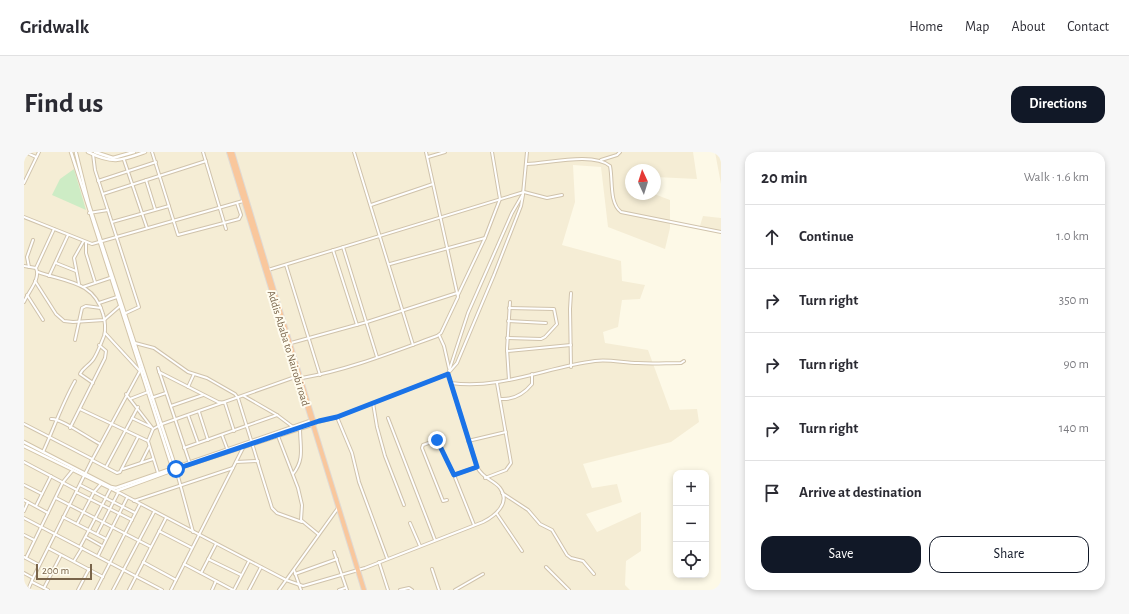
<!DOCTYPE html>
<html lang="en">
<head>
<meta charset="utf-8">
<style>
	body { margin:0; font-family:"Alegreya Sans",sans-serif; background:#f7f7f7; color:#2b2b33 }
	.controls { position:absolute; right:12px; bottom:12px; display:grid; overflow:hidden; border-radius:8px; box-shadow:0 2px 6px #0003 }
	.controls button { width:36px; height:36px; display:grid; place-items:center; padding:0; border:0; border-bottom:1px solid #e1e1e2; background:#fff; color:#2b2b33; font:20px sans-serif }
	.compass { position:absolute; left:601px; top:12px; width:36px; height:36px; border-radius:50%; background:#fff; box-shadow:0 2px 6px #0003; rotate:356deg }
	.scale { position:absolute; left:12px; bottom:10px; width:56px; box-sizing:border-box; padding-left:4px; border:2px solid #79644a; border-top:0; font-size:11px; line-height:14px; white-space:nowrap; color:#79644a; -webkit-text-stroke:3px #fffcef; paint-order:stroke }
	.stop { position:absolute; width:12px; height:12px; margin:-9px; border:3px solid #1a73e8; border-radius:50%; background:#fff }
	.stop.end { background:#1a73e8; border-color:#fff; box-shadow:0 1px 4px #0008 }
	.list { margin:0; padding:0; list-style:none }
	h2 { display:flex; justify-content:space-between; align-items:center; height:52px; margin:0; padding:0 16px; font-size:17px }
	h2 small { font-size:13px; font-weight:400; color:#7c7c81 }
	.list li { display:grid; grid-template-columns:26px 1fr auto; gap:12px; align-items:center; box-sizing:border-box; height:64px; padding:0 16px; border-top:1px solid #e1e1e2 }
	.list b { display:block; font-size:15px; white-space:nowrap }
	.list em { font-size:13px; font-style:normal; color:#7c7c81 }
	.actions { display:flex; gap:8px; padding:12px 16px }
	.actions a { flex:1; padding:9px 0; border:1px solid #111827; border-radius:12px; text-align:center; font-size:14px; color:#111827 }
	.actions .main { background:#111827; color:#fff }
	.icon { flex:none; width:22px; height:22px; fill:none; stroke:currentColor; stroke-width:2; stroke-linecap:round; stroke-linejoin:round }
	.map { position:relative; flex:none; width:697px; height:438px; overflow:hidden; border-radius:12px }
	header { display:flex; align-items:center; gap:24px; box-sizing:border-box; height:56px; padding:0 20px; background:#fff; border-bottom:1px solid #e1e1e2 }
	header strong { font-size:19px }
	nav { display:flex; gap:22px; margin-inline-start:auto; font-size:14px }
	.intro { display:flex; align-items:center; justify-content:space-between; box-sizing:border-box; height:96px; padding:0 24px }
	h1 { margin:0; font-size:28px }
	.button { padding:10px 18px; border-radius:12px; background:#111827; color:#fff; font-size:14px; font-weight:700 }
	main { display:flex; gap:24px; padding:0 24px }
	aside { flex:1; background:#fff; border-radius:12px; box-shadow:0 2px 6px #0003 }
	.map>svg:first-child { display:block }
</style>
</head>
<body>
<header>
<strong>Gridwalk</strong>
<nav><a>Home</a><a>Map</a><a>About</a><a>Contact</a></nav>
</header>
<div class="intro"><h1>Find us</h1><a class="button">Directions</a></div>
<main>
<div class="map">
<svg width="697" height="438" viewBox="0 0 697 438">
	<rect width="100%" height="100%" fill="#fdf9e7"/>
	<!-- residential -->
	<g fill="#f5edd5">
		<path d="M0 0H669L673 27 631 25V18H607V42H630L646 48V76L641 97 584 75 577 15 549 13 551 50 538 93 597 109 598 129 621 133 616 147 598 148 594 175 579 180 581 191 624 198 646 258 673 257 675 270 647 290 559 312 568 336 593 332 598 350 562 362 573 380 617 360V399L602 409 601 433 606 438H0Z"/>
		<path d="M691 0H697V32Z"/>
		<path d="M679 64 697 66V81L675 77Z"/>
	</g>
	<!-- green -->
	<path fill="#cdecc5" d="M50 17 62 58 28 43 36 27Z"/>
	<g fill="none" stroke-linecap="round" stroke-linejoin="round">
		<defs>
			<g id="street">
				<path d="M1 0 12 5"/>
				<path d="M128 0 154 83 215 67 217 63 213 51"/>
				<path d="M179 0 202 77"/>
				<path d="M330 0 389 193"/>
				<path d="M69 2 71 18 115 155 102 161"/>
				<path d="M404 5 421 0"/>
				<path d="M100 8 123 76"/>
				<path d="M577 8 593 3 596 0"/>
				<path d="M503 12C525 11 570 0 586 14 589 28 585 51 597 60L697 80"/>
				<path d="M122 28 131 57"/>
				<path d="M74 29 132 10"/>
				<path d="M0 31 15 0"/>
				<path d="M79 42 182 9"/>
				<path d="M347 53 409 32"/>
				<path d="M65 61 84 58"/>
				<path d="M0 65 68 92 219 49"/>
				<path d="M88 70 145 54"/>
				<path d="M62 91V101L71 130"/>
				<path d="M319 95 353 205"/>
				<path d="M309 98 333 173"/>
				<path d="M32 111 52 119"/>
				<path d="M366 112 461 86"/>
				<path d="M262 113 296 223"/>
				<path d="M0 114 12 116"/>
				<path d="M5 115 3 105 9 88"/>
				<path d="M244 118 500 40 523 46 538 43"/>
				<path d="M14 120C42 130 70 129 79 162 81 168 82 178 80 184 78 189 72 205 68 209 64 214 59 216 56 222L69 231"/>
				<path d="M25 124 44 83"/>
				<path d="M11 129 32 162 40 169 49 170 80 168 96 154"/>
				<path d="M55 132 50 106 59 90"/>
				<path d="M59 135 86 126"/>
				<path d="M3 143 19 168"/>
				<path d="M434 143 461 86 476 47 468 0"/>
				<path d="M0 150C4 140 17 127 12 116L30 77"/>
				<path d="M75 151 93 145"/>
				<path d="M484 169 522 171"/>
				<path d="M81 181 115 218"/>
				<path d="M415 183 420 194 425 216"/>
				<path d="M483 186 517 187 521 185 533 172 530 157 485 156"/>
				<path d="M51 188 58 156 62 154 77 156"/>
				<path d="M111 191 130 196 164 220 183 226 211 242 214 246 248 356 253 361 278 370"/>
				<path d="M267 191 343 170 433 141"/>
				<path d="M483 199 547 193"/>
				<path d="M547 215 546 157 547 141"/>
				<path d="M134 216 166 312"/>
				<path d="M426 219 433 211 470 123 497 54 499 43"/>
				<path d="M135 220 194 250 201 251 210 279"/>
				<path d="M424 222 444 161 488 61 499 42 503 0"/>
				<path d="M278 226C324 218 369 200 413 184L417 181 434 145 402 0"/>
				<path d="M485 228 483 197 486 150"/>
				<path d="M427 231C476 238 523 215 571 209 585 207 600 211 614 211 628 212 642 211 657 211L660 209"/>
				<path d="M164 235 170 222"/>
				<path d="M102 242 129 277"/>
				<path d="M220 244 253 263 269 275"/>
				<path d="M127 246 142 241"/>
				<path d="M106 247 124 240"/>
				<path d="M476 247C489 248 499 243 508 232V222"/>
				<path d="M349 251 353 275 361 304 380 353"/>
				<path d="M147 254 179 243"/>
				<path d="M56 257 124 289 129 277 138 272 274 224"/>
				<path d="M175 260 184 288"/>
				<path d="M164 263 174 291"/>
				<path d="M313 265 328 301 335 330 363 406"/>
				<path d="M108 266 127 275"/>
				<path d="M364 266 411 388"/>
				<path d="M27 267C37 266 64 286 76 292"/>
				<path d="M0 272 68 307"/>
				<path d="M46 276 81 206 82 199 75 193"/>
				<path d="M198 283 204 299"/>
				<path d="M254 284 274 336 278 353 277 368 294 382"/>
				<path d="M124 289 134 321"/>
				<path d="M444 289 482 280"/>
				<path d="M160 296 253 263"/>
				<path d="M19 300C30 276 38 252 51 229"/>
				<path d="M68 308 93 321 96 320 114 285"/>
				<path d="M0 310 53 338"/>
				<path d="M212 310 234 309"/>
				<path d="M117 311 125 295"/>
				<path d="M82 315 114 255"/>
				<path d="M99 317 129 307"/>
				<path d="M152 317 169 380"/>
				<path d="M269 322C281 307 276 295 276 276"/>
				<path d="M430 323 453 315"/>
				<path d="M461 326 482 318 487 311 473 231"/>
				<path d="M0 333 18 342"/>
				<path d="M56 333 111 361"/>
				<path d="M92 339 262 428 279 434 341 416 459 370C471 364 487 351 476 336 469 327 460 328 453 315L424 222 313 265 290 271"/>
				<path d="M52 340 108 368"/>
				<path d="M478 341 504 358 516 372 528 378 543 403 547 406 559 409 570 422"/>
				<path d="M32 346 127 395"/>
				<path d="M0 348 24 361"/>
				<path d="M423 348 419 349 398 296 399 293 413 288 430 323 450 373"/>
				<path d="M110 349 209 316"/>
				<path d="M12 354 27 324"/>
				<path d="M0 359 4 350"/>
				<path d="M473 362 498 399"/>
				<path d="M39 365 82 387"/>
				<path d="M0 366 138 438"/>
				<path d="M386 371 396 394"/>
				<path d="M53 372 70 340 76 333"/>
				<path d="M135 379 168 396"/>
				<path d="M73 382 94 341"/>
				<path d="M0 383 10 388"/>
				<path d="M62 385 78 394"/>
				<path d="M56 395 86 338"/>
				<path d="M24 396 79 425"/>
				<path d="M310 400 323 438"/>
				<path d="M74 404 103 346"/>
				<path d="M0 405 15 413"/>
				<path d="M2 406 39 330 48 319"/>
				<path d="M184 407 217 423"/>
				<path d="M50 409 58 396"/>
				<path d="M119 410 152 428"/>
				<path d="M355 410 364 438"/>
				<path d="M160 412 209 438"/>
				<path d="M522 415 545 438"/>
				<path d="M408 417 415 438"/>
				<path d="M270 418 277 438"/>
				<path d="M0 421 9 426"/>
				<path d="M177 421 192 392"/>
				<path d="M271 422 313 407"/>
				<path d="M8 430 24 438"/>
				<path d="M20 436 37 403"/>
				<path d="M4 438 9 426 68 308 117 217"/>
				<path d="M54 438 65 417"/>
				<path d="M72 438 116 352"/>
				<path d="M89 438 130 360"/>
				<path d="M105 438 142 366"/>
				<path d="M147 438 219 296"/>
				<path d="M188 438 192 429"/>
				<path d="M210 438 225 409"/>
				<path d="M225 438 237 415"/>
				<path d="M255 438 314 356"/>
				<path d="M315 438 321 436"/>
				<path d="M376 438 385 436 388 438"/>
				<path d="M431 438 459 422"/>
			</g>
			<g id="secondary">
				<path d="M47 0 149 318"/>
				<path d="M64 0C89 12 96 9 121 0"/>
				<path d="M71 0 89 6 110 0"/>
				<path d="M52 1 65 53 152 317"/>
				<path d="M0 290 87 335 92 336 289 268"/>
				<path d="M0 294 92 339 152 317 290 272"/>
			</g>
			<g id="highway">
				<path d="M205 0 340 438"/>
				<path d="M208 0 289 268"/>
			</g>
		</defs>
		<!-- street casing -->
		<use href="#street" stroke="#d0c3ac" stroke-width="4"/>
		<!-- secondary casing -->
		<use href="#secondary" stroke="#d3c5aa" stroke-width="4.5"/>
		<!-- highway casing -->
		<use href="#highway" stroke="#dfdad4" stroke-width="6"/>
		<!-- street -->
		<use href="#street" stroke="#fff" stroke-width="2"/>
		<!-- secondary -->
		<use href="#secondary" stroke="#fff" stroke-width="2.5"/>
		<!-- highway -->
		<use href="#highway" stroke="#f9c79c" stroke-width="4"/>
	</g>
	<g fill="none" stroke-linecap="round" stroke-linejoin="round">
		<!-- route -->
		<path stroke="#1a73e8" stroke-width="5" d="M152 317 295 269 313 265 424 222 453 315 430 323 413 288"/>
	</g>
	<g text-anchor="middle" stroke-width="4" stroke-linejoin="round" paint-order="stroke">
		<!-- street labels -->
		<g font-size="11" fill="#79644a" stroke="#fffcef">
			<text transform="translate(265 196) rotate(73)" y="4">Addis Ababa to Nairobi road</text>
		</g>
	</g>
</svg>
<div class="controls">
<button>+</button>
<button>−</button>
<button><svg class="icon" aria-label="locate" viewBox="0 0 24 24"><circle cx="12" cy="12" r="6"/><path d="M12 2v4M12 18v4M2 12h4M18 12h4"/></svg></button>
</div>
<svg class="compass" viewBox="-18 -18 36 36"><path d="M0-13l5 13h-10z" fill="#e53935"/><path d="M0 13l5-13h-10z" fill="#7c7c81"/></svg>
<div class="scale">200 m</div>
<div class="stop" style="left:152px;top:317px"></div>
<div class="stop end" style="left:413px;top:288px"></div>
</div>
<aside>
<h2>20 min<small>Walk · 1.6 km</small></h2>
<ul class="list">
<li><svg class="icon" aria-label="ahead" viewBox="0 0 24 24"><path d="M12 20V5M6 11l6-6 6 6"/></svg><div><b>Continue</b></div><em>1.0 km</em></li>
<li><svg class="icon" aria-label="right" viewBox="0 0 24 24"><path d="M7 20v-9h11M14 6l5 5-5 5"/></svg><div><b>Turn right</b></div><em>350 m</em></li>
<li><svg class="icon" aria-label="right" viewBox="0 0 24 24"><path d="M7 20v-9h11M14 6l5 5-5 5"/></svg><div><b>Turn right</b></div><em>90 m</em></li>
<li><svg class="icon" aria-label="right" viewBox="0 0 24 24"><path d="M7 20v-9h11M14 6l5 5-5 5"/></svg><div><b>Turn right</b></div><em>140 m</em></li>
<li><svg class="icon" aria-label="arrive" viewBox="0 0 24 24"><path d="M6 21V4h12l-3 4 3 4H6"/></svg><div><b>Arrive at destination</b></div></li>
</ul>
<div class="actions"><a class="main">Save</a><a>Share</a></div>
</aside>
</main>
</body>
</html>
